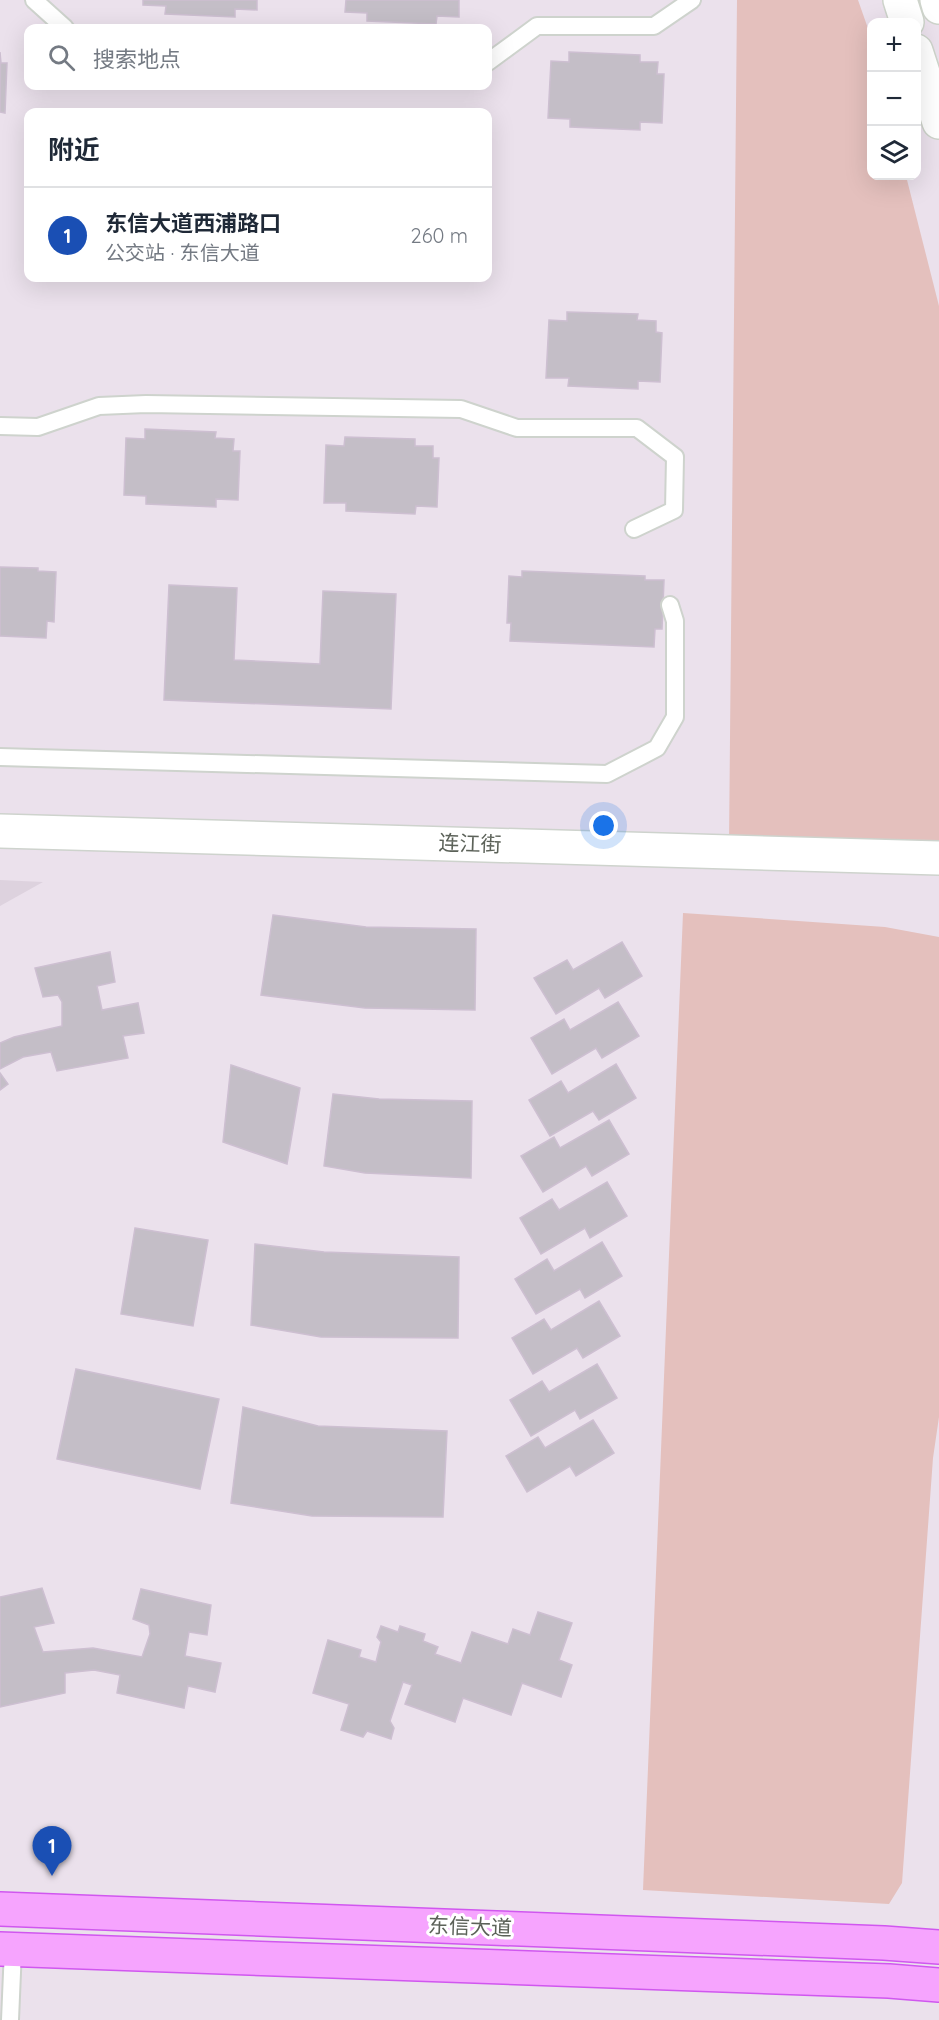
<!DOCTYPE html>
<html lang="zh">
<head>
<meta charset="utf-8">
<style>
	body { margin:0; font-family:Quicksand,"Noto Sans SC",sans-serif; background:#f6f6f7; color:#1f2937 }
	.controls { position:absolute; right:18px; top:18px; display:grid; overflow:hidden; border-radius:12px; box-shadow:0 6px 24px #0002 }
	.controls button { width:54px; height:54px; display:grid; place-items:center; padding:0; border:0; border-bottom:2px solid #e0e1e3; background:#fff; color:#1f2937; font:30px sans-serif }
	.you { position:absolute; left:604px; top:826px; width:21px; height:21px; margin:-15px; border:4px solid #fff; border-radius:50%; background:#1a73e8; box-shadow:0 0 0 9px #1a73e833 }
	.badge { display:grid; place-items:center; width:39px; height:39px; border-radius:50%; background:#ea580c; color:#fff; font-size:20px; font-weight:700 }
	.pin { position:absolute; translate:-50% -50px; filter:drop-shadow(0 2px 3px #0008) }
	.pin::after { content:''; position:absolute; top:32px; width:21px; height:18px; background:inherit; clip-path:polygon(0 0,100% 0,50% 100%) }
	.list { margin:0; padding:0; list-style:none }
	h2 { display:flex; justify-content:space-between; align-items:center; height:78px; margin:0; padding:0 24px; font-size:26px }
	h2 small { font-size:20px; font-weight:400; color:#747a83 }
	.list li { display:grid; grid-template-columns:39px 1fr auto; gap:18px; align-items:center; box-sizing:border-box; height:96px; padding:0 24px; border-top:2px solid #e0e1e3 }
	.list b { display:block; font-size:22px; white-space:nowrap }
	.list p { margin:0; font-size:20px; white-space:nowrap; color:#747a83 }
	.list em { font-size:20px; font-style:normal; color:#747a83 }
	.icon { flex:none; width:33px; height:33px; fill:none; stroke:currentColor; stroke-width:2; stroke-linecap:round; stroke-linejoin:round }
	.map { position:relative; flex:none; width:939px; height:2020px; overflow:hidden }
	.search { position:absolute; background:#fff; box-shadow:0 6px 24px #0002; left:24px; top:24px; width:468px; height:66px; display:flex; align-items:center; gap:15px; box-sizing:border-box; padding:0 21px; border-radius:12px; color:#747a83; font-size:22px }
	.panel { position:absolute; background:#fff; box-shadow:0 6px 24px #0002; left:24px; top:108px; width:468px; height:174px; border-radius:12px }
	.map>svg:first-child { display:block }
</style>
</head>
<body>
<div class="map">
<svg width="939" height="2020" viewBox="0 0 939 2020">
	<rect width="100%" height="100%" fill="#ebe1ec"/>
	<!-- education -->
	<path fill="#ddd2de" d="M0 880 43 882 0 906Z"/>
	<!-- green -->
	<g fill="#e4c0bd">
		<path d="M737 0H858L871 37 872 176H906L939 306V842L729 844Z"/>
		<path d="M683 913 885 927 939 937V1417L933 1458 902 1883 889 1904 643 1890Z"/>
	</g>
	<!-- building -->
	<g fill="#c4bec7" stroke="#cdbfd1" stroke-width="1.5">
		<path d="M143 0H257V10L235 9V17L165 14 166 6 143 5Z"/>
		<path d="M346 0H459V17L437 16 436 24 367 21V13L345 12Z"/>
		<path d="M0 52 1 63H7L5 113 0 112Z"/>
		<path d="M569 52 640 55V62H658L657 74H664L662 123 640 122V130L570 127V119L548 118 551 61 569 62Z"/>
		<path d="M567 312 638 314 637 320 656 321V332L662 333 660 382 638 381V389L568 386 569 378H546L549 320 567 321Z"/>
		<path d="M145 429 216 432 215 438 234 439 233 451H240L238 500 216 499V507L146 504V496L124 495 126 438 145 439Z"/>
		<path d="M345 437 415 439V446H433V458H439L437 507 416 506 415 514 346 511V503H324L326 445 344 446Z"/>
		<path d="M0 567 38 568V571L56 572 54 622 47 621 46 638 0 636Z"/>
		<path d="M522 571 645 576V580H664L662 629H655L654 647 510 641 511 623H507L509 576 522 577Z"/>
		<path d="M169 585 237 588 234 660 320 664 323 591 396 594 391 709 164 700Z"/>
		<path d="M273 915 366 927 476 929 475 1010 365 1008 261 995Z"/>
		<path d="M622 942 642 976 605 998 599 988 556 1014 534 978 567 960 573 970Z"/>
		<path d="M110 952 115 982 97 986 102 1010 138 1003 144 1033 123 1036 128 1058 57 1071 51 1052 23 1057 0 1069V1043L14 1037 62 1026V1002L58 995 43 997 35 968Z"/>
		<path d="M618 1002 639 1036 602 1058 596 1048 552 1074 531 1038 564 1019 570 1030Z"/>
		<path d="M616 1064 636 1098 599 1120 593 1111 550 1136 529 1100 561 1081 568 1093Z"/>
		<path d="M231 1065 300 1088 287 1164 223 1142Z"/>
		<path d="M0 1073 8 1084 0 1090Z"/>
		<path d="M333 1094 379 1099 472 1101 471 1178 365 1173 324 1166Z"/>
		<path d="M609 1120 629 1154 592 1176 586 1166 543 1192 521 1156 554 1137 560 1148Z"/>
		<path d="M607 1182 627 1216 590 1238 585 1228 541 1254 520 1218 552 1199 559 1210Z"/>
		<path d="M135 1228 208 1240 193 1326 121 1314Z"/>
		<path d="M602 1242 622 1276 585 1298 580 1289 536 1314 515 1279 547 1259 554 1271Z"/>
		<path d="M255 1244 324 1252 459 1257 458 1338 321 1337 251 1325Z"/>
		<path d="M599 1301 620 1336 583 1358 577 1348 533 1374 512 1338 544 1319 551 1330Z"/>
		<path d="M597 1364 617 1398 580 1419 575 1410 531 1436 510 1400 542 1381 549 1392Z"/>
		<path d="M76 1369 219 1399 200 1489 57 1459Z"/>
		<path d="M243 1407 318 1426 447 1431 443 1517 312 1516 231 1503Z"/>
		<path d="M593 1420 614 1453 576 1476 570 1466 527 1492 506 1456 538 1437 545 1448Z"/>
		<path d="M42 1588 54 1623 34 1627 43 1652 93 1648 142 1657 150 1634 149 1625 133 1619 141 1589 211 1605 207 1635 189 1632 185 1656 221 1663 215 1692 188 1686 184 1708 117 1693 120 1675 94 1670 65 1673V1693L0 1707V1597Z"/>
		<path d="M538 1612 572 1623 559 1660 572 1665 561 1697 522 1683 511 1715 463 1698 455 1722 405 1704 412 1685 403 1682 390 1721 394 1728 391 1739 367 1731 363 1737 341 1730 349 1704 313 1693 328 1640 361 1650 359 1657 376 1662 381 1642 377 1637 381 1626 398 1632 400 1626 425 1634 423 1641 438 1647 435 1654 461 1663 472 1632 508 1644 513 1629 530 1635Z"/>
	</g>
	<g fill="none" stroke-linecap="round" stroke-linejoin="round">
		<defs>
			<g id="service">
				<path d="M34 0 65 28"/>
				<path d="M488 62 537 26H654L692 0"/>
				<path d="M0 426 38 427 99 406 146 404 461 409 517 428H637L675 457 674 510 634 529"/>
				<path d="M0 757 607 774 657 748 675 717V621L670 605"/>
				<path d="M10 2020 13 1949"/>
			</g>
			<path id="minor" d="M0 831 939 858"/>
			<g id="secondary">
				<path d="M900 0 907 22"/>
				<path d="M937 0 939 7"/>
				<path d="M916 51 939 122"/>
			</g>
			<g id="primary">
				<path d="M0 1909 884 1943 939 1947"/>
				<path d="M0 1949 889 1981 939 1985"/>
			</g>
		</defs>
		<!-- service casing -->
		<use href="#service" stroke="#ced3cd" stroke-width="20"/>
		<!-- minor casing -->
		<use href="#minor" stroke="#ced3cd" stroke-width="36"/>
		<!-- secondary casing -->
		<use href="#secondary" stroke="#ced4cb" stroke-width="36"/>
		<!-- primary casing -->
		<use href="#primary" stroke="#d057ef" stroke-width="36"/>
		<!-- service -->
		<use href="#service" stroke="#fff" stroke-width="16"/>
		<!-- minor -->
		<use href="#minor" stroke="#fff" stroke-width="33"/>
		<!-- secondary -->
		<use href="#secondary" stroke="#fff" stroke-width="33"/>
		<!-- primary -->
		<use href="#primary" stroke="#f6a4fe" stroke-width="33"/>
	</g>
	<g text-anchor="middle" stroke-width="6" stroke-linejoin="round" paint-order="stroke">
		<!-- street labels -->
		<g font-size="21" fill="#5c6259" stroke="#fff">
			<text transform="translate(470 844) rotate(2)" y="7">连江街</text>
			<text transform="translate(470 1927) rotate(2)" y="7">东信大道</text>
		</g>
	</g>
</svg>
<div class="controls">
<button>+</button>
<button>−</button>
<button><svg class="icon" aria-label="layers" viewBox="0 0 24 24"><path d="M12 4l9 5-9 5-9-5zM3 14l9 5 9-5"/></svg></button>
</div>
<div class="you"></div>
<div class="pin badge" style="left:52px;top:1876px;background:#1a4fb4">1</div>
<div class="search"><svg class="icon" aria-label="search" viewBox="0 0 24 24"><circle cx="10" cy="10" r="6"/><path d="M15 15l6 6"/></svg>搜索地点</div>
<section class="panel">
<h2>附近<small></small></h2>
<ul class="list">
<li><span class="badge" style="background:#1a4fb4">1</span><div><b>东信大道西浦路口</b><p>公交站 · 东信大道</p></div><em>260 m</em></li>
</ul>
</section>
</div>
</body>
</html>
